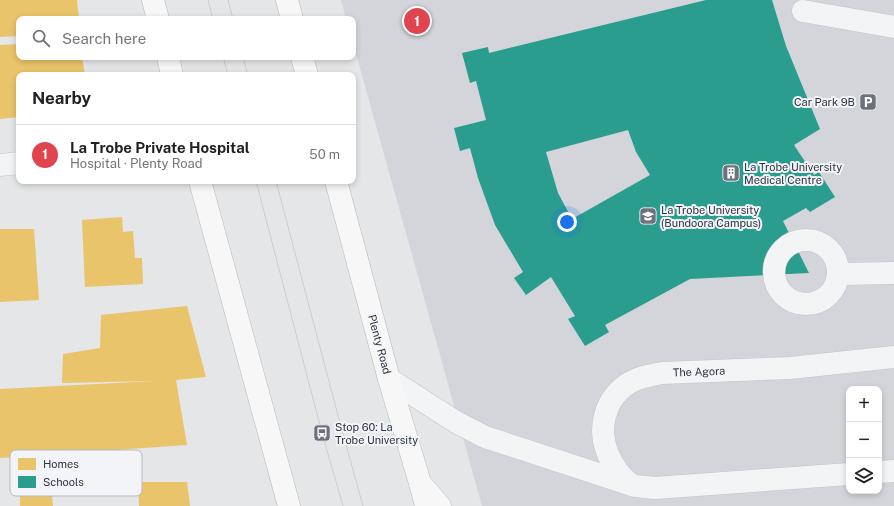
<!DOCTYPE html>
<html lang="en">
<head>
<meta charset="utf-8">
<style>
	body { margin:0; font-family:"Public Sans",sans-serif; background:#f6f6f6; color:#202124 }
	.controls { position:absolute; right:12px; bottom:12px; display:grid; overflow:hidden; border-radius:8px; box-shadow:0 2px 6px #0003 }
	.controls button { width:36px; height:36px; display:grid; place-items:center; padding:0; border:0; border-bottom:1px solid #e0e0e0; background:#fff; color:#202124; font:20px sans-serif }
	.you { position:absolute; left:567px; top:222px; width:14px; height:14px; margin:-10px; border:3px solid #fff; border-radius:50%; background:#1a73e8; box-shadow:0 0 0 6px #1a73e833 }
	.badge { display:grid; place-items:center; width:26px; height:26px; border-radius:50%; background:#6c727b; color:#fff; font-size:13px; font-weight:700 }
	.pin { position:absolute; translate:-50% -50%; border:2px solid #fff; box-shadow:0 1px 4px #0006 }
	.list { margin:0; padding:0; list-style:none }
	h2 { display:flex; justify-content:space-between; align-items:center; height:52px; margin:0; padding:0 16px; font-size:17px }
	h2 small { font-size:13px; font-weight:400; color:#757577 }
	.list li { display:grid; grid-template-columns:26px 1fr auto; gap:12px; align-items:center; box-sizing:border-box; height:60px; padding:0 16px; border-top:1px solid #e0e0e0 }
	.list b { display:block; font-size:15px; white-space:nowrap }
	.list p { margin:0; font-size:13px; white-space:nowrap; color:#757577 }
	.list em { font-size:13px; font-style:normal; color:#757577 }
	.icon { flex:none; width:22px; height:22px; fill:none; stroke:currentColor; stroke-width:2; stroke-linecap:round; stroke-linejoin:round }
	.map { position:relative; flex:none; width:894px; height:506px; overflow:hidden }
	.search { position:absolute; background:#fff; box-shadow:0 2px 6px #0003; left:16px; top:16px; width:340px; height:44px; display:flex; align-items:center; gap:10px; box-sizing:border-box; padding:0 14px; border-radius:8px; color:#757577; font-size:15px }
	.panel { position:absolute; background:#fff; box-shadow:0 2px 6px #0003; left:16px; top:72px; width:340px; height:112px; border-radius:8px }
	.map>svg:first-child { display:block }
</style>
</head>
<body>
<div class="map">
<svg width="894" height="506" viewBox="0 0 894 506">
	<rect width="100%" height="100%" fill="#e4e6e8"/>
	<!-- built -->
	<path fill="#d3d5db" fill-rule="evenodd" d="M341 0H894V506H482L353 43V19H346ZM849 389H879V491H849Z"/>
	<!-- homes -->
	<g fill="#e9c46a">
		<path d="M0 0H77L79 19H19V36L0 37Z"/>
		<path d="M19 44V57H82L85 75H19V117L0 119V45Z"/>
		<path d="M122 217 123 232 133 231 135 258H142L143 284 85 287 82 220Z"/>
		<path d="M0 229H34L39 300 0 302Z"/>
		<path d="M187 306 206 377 176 380 187 445 0 458V389L155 381 62 383 63 354 100 348 101 315Z"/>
		<path d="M20 471H50L53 506H20Z"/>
		<path d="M138 482H187L190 506H139Z"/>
	</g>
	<!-- schools -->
	<path fill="#2a9d8f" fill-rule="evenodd" d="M706 0H772L786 46 820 129 794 145 814 175 819 172 835 197 810 212 806 208 783 221 809 273 690 279 605 325 609 332 585 346 568 319 575 316 551 277 526 295 514 278 523 272 495 225 478 178 470 148 460 151 454 128 486 120 476 81 470 83 462 53 488 47 489 53ZM628 130 636 152 650 175 572 219 558 193 546 152Z"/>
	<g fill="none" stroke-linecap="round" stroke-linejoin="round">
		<defs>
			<g id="minor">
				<path d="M803 11 894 27"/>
				<path d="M0 165 19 163"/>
				<circle cx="806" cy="272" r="32"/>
				<path d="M838 274 894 273"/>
				<path d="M389 379 456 422 485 437 635 486 655 488 849 474"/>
				<path d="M879 472 894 471"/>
				<path id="s1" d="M632 485C621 478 613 466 608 454 597 428 605 398 629 383 639 377 651 375 662 373L790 368 894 357"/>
			</g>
			<path id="major" d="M420 483 440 506"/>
			<g id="highway">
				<path d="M153 0 158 19"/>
				<path d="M287 0 292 19"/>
				<path d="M168 57 172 75"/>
				<path d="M302 57 307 75"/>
				<path d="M200 181 289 506"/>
				<path id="s2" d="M336 181 389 379 420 483 426 506"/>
			</g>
		</defs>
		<!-- minor casing -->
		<use href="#minor" stroke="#c2c4c6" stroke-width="23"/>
		<!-- major casing -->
		<use href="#major" stroke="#c1c3c5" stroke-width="23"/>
		<!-- highway casing -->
		<use href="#highway" stroke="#b7b9bd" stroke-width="23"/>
		<!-- minor -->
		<use href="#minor" stroke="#f3f4f5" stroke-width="22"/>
		<!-- major -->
		<use href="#major" stroke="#f7f7f7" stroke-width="22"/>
		<!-- highway -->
		<use href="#highway" stroke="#f7f7f7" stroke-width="22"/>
		<!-- tram -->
		<g stroke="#ccced0" stroke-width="1">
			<path d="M208 0 213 19"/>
			<path d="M228 0 233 19"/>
			<path d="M223 57 228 75"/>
			<path d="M243 57 248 75"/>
			<path d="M256 181 322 433 343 506"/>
			<path d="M276 181 340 423 363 506"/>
		</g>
	</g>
	<!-- icons -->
	<defs>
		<symbol id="parking-square" viewBox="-11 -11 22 22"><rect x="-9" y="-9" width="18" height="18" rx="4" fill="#6c727b" stroke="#f2f4f7"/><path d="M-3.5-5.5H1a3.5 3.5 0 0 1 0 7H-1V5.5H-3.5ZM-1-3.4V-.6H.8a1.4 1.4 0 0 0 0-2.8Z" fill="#fff"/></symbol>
		<symbol id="building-square" viewBox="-11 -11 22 22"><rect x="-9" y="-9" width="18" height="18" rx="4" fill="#6c727b" stroke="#f2f4f7"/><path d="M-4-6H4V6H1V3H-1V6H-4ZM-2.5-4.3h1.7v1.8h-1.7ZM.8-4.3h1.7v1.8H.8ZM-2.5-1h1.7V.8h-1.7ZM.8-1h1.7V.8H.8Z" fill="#fff"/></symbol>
		<symbol id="university-square" viewBox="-11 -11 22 22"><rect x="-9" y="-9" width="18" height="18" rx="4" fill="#6c727b" stroke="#f2f4f7"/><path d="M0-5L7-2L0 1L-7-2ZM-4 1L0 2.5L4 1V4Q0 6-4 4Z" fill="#fff"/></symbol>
		<symbol id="bus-square" viewBox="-11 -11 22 22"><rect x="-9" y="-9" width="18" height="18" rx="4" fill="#6c727b" stroke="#f2f4f7"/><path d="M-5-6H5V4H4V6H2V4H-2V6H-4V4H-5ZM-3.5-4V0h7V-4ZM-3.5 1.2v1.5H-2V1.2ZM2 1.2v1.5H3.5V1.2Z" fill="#fff"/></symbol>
	</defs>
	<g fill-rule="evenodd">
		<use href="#parking-square" x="858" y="92" width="20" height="20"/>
		<use href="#building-square" x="721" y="163" width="20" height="20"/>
		<use href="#university-square" x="638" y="206" width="20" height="20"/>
		<use href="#bus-square" x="312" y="423" width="20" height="20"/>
	</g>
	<g text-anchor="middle" stroke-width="4" stroke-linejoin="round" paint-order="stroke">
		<!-- poi labels -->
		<g font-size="11" fill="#2c3340" stroke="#f2f4f7" text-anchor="start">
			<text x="855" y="106" text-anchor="end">Car Park 9B</text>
			<text x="744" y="171">La Trobe University<tspan x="744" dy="13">Medical Centre</tspan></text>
			<text x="661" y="214">La Trobe University<tspan x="661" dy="13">(Bundoora Campus)</tspan></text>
			<text x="335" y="431">Stop 60: La<tspan x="335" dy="13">Trobe University</tspan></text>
		</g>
		<!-- street labels -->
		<g font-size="11" fill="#2c3340" stroke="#f2f4f7">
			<text dy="4" stroke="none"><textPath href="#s2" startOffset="169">Plenty Road</textPath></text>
			<text dy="4" stroke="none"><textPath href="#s1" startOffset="192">The Agora</textPath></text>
		</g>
	</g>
	<!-- legend -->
	<rect x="10" y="450" width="132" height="46" rx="6" fill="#f2f4f7" stroke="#b7bac0" stroke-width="1"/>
	<rect x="18" y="458" width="18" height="12" fill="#e9c46a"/>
	<rect x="18" y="476" width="18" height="12" fill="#2a9d8f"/>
	<g font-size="11" fill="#2c3340">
		<text x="43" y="468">Homes</text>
		<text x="43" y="486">Schools</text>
	</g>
</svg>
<div class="controls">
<button>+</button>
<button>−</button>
<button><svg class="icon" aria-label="layers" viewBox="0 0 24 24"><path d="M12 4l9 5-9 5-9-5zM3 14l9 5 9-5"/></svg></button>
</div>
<div class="you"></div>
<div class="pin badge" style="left:417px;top:21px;background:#e0444e">1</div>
<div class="search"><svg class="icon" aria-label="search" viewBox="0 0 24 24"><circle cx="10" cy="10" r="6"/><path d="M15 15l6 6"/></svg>Search here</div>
<section class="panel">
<h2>Nearby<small></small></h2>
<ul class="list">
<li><span class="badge" style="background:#e0444e">1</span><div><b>La Trobe Private Hospital</b><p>Hospital · Plenty Road</p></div><em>50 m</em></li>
</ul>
</section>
</div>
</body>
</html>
